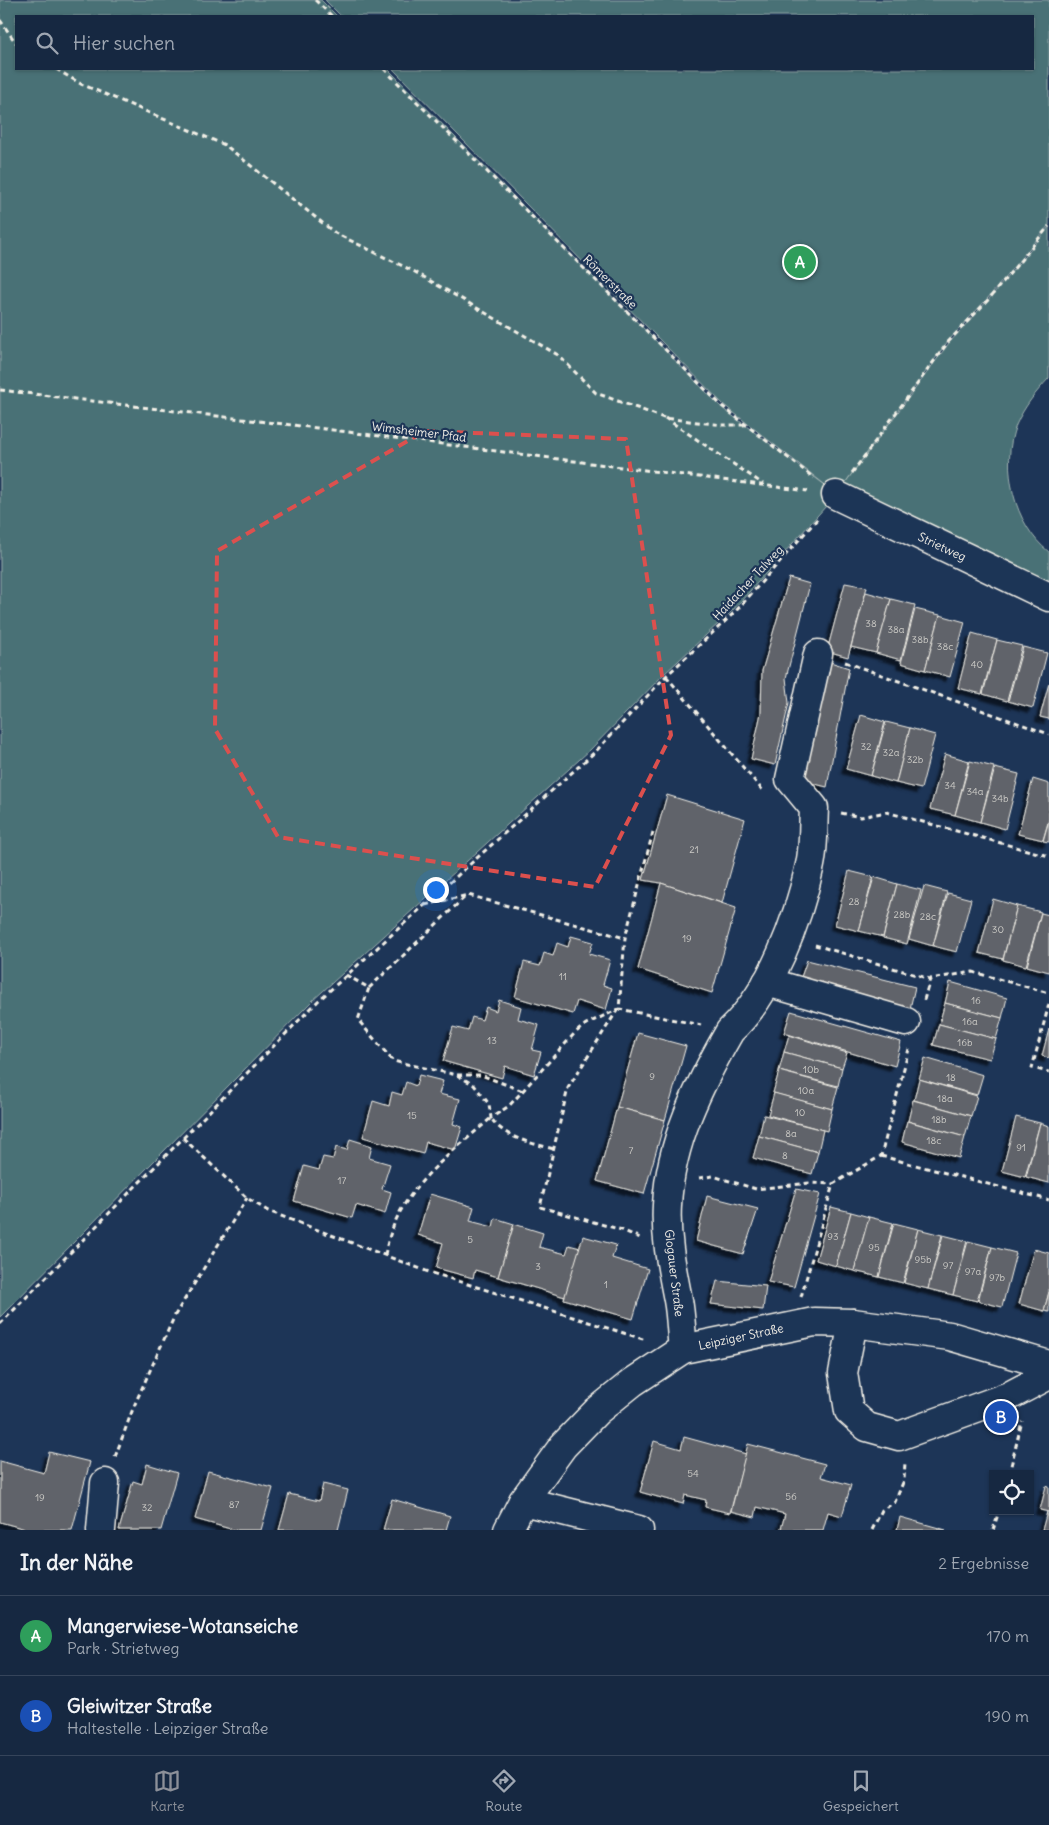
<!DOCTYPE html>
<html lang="de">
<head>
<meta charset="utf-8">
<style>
	body { margin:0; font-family:Delius,sans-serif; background:#1f3048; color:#f1f3f6 }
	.controls { position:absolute; right:15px; bottom:15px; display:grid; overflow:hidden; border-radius:0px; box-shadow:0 1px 4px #0004 }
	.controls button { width:45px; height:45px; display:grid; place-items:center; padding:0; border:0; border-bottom:1px solid #35445a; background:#162841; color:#f1f3f6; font:25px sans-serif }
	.you { position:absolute; left:435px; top:889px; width:18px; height:18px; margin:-12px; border:4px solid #fff; border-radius:50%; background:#1a73e8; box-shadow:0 0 0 8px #1a73e833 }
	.badge { display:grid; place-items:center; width:32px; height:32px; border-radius:50%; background:#8c9099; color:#fff; font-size:16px; font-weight:700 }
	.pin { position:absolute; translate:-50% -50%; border:2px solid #fff; box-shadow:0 1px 5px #0006 }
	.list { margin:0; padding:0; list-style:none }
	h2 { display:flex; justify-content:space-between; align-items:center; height:65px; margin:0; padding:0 20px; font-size:21px }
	h2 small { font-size:16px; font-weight:400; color:#9ea6b1 }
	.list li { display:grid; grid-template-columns:32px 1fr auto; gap:15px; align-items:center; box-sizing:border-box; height:80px; padding:0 20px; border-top:1px solid #35445a }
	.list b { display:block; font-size:19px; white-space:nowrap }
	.list p { margin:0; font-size:16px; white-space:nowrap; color:#9ea6b1 }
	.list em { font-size:16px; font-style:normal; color:#9ea6b1 }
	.icon { flex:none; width:28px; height:28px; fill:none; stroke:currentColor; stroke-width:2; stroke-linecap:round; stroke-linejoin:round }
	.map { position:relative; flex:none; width:1049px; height:1530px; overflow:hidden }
	.search { position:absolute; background:#162841; box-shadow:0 1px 4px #0004; left:15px; right:15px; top:15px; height:55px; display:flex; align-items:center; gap:12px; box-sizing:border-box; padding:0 18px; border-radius:0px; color:#9ea6b1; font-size:19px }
	.sheet { height:225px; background:#162841 }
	nav { display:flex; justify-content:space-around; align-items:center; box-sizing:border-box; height:70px; border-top:1px solid #35445a; background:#162841; font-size:14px; color:#9ea6b1 }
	nav a { display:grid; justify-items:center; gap:2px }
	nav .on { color:#8c9099 }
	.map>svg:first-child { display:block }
</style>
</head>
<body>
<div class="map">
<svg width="1049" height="1530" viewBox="0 0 1049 1530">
	<defs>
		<filter id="shadow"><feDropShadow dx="-4.5" dy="4.5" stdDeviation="1" flood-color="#0009"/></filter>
	</defs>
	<rect width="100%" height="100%" fill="#1d3557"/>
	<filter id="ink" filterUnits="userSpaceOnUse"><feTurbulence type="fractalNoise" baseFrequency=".02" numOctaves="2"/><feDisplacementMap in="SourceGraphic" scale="10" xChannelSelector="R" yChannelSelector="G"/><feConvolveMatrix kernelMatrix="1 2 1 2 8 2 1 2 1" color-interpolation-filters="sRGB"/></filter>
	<g filter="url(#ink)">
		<!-- green -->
		<path fill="#497176" stroke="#9eb1af" d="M0 0H321L337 16H16V69H388L722 408 833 491 724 405 393 69H1033V16H341L325 0H1049V225L987 299 948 341 837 494 949 343 988 300 1049 227V378C1036 392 1024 407 1016 425 1000 466 1014 525 1049 552V594L835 496 733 610 664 674 590 750 312 1001 0 1317Z"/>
		<!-- building -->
		<g fill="#61646b" stroke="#f4f1e8" filter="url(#shadow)">
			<path d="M789 578 810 584 786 678 789 703 775 765 751 759 761 713 762 671Z"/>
			<path d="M845 583 867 587 848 657 827 651Z"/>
			<path d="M866 592 891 599 876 653 851 647Z"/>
			<path d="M891 599 915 605 901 660 876 653Z"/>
			<path d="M915 609 940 615 925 670 901 663Z"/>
			<path d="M940 615 965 622 950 677 925 670Z"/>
			<path d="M972 633 997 640 982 694 958 688Z"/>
			<path d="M997 640 1022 646 1007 701 983 694Z"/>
			<path d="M1023 647 1047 653 1033 708 1008 701Z"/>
			<path d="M824 660 849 668 827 787 803 781Z"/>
			<path d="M1049 683V719L1040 717Z"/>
			<path d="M861 715 885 722 871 776 846 769Z"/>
			<path d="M886 722 910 728 896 783 871 776Z"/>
			<path d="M910 728 935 735 921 789 896 783Z"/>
			<path d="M945 754 969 761 955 815 930 809Z"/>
			<path d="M970 761 994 767 980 822 955 815Z"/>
			<path d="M995 768 1019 774 1005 829 980 822Z"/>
			<path d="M1033 779 1049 784V819L1043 840 1018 834Z"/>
			<path d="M667 795 745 819 722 903 661 883 643 880Z"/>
			<path d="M1049 820V842L1043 841Z"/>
			<path d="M849 871 873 877 859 931 835 925Z"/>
			<path d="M874 877 897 884 883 937 859 931Z"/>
			<path d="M661 883 736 908 712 993 638 969Z"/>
			<path d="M897 884 921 890 907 944 883 938Z"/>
			<path d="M924 886 947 892 933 946 909 939Z"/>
			<path d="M948 893 971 899 957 952 933 946Z"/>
			<path d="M993 899 1017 906 1003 959 979 953Z"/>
			<path d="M1017 906 1041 912 1026 966 1003 960Z"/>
			<path d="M1041 913 1049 915V972L1027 966Z"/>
			<path d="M571 936 593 942 589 954 610 960 603 985 612 988 606 1010 577 1001 573 1014 515 997 524 962 540 966 544 953 553 956 557 943 568 947Z"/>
			<path d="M807 960 915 987 909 1013 799 983Z"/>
			<path d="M950 982 1007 998 1002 1018 945 1003Z"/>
			<path d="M499 1000 521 1007 518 1019 539 1025 532 1050 541 1052 534 1075 505 1066 502 1078 443 1061 453 1027 468 1031 472 1017 482 1020 486 1007 496 1011Z"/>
			<path d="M945 1003 1002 1018 996 1039 939 1024Z"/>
			<path d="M791 1011 901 1042 895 1066 784 1033Z"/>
			<path d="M939 1024 996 1039 990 1059 933 1045Z"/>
			<path d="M1049 1029V1058L1042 1056Z"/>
			<path d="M638 1033 686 1046 665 1120 617 1107Z"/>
			<path d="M789 1035 847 1053 842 1068 784 1052Z"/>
			<path d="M784 1052 842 1068 838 1086 779 1071Z"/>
			<path d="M925 1058 983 1075 977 1095 919 1079Z"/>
			<path d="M779 1071 838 1087 832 1109 773 1093Z"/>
			<path d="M419 1075 443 1081 439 1094 460 1099 453 1124 462 1127 455 1150 426 1142 423 1154 363 1137 373 1101 389 1106 392 1092 402 1095 406 1082 416 1086Z"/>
			<path d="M919 1079 977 1096 971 1116 914 1100Z"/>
			<path d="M774 1093 832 1109 827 1131 768 1115Z"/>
			<path d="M913 1100 971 1116 965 1137 908 1121Z"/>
			<path d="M617 1107 665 1120 644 1194 597 1181Z"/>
			<path d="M764 1115 823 1130 818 1152 759 1136Z"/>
			<path d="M1016 1117 1040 1123 1025 1177 1002 1171Z"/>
			<path d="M907 1121 965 1137 959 1158 902 1142Z"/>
			<path d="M1040 1123 1049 1126V1183L1026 1177Z"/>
			<path d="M759 1136 818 1152 812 1174 753 1158Z"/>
			<path d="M350 1139 372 1146 369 1158 390 1164 382 1189 391 1192 385 1214 356 1205 352 1218 294 1201 304 1166 319 1170 323 1157 333 1159 336 1147 347 1150Z"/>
			<path d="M796 1189 820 1194 794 1287 768 1282Z"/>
			<path d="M430 1194 474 1207 470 1221 493 1227 495 1218 514 1224 498 1277 475 1270 473 1278 436 1268 443 1243 418 1235Z"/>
			<path d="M707 1196 758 1209 743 1254 696 1241Z"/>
			<path d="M831 1207 851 1212 836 1266 816 1260Z"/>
			<path d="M851 1212 869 1217 854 1271 836 1266Z"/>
			<path d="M869 1217 893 1223 879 1277 854 1271Z"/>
			<path d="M894 1223 918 1229 903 1283 879 1277Z"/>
			<path d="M514 1224 543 1233 539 1247 566 1254 569 1245 580 1248 565 1297 498 1277Z"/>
			<path d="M918 1229 942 1235 928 1289 904 1283Z"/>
			<path d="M943 1235 967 1241 953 1295 928 1289Z"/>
			<path d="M583 1236 616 1245 612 1258 648 1269 633 1319 564 1299Z"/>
			<path d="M968 1241 992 1247 977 1301 953 1295Z"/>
			<path d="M992 1247 1016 1253 1002 1307 978 1301Z"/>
			<path d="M1034 1249 1049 1253V1292L1044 1311 1019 1304Z"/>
			<path d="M717 1281 766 1286 763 1310 711 1304Z"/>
			<path d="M1049 1292V1312L1044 1311Z"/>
			<path d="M684 1437 746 1454 730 1513 705 1507 706 1500 685 1495 683 1504 640 1492 654 1441 681 1449Z"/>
			<path d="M748 1444 825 1464 821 1477 851 1485 842 1516 828 1512 823 1530H786L781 1529 785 1514 757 1507 755 1517 731 1511Z"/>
			<path d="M49 1452 90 1462 72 1530H29L0 1522V1461L44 1473Z"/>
			<path d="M147 1464 177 1473 161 1530H119L133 1481 142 1484Z"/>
			<path d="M208 1471 273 1488 261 1530H234L195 1519Z"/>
			<path d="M323 1484 348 1490 338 1530H279L289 1494 319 1501Z"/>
			<path d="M1046 1486 1049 1487V1512L1040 1510Z"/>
			<path d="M392 1499 450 1516 446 1530H383Z"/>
			<path d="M1047 1512 1049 1530H1042Z"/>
			<path d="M900 1517 946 1530H897Z"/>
		</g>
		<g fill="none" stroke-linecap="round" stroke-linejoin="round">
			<defs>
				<g id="minor">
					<path d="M836 495 1049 597"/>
					<path d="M767 982 906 1022"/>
					<path d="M853 1323 843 1373 849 1411 867 1427 899 1436 1009 1396 1049 1375"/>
					<path d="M683 1349C681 1333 681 1316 678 1300 672 1269 665 1237 667 1205 670 1142 699 1085 730 1031 772 992 798 920 810 865 814 847 813 826 814 808L790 779 818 654"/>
					<path d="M523 1501 639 1530"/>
					<path d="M101 1530 105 1483"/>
					<path d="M508 1530 523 1501 563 1446 597 1411 633 1382 683 1349 814 1322 853 1323 950 1336 1049 1365"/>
				</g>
			</defs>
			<!-- minor casing -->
			<use href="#minor" stroke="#f4f1e8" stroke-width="31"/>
			<!-- path -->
			<g stroke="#f4f1e8" stroke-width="3" stroke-dasharray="5 4" stroke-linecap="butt">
				<path d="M315 0 332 16"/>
				<path d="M0 20 16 43"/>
				<path d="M56 69 81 84 225 145 335 233 415 272 558 355 596 393 664 418 723 425H746"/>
				<path d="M384 69 722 406 814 478"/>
				<path d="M0 390 317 428 808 491"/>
				<path d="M665 418 763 484"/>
				<path d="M852 473 948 342 988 300 1049 226"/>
				<path d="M845 662 1049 734"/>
				<path d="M666 676 764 792"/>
				<path d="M841 813 861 817 886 812 1049 856"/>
				<path d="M653 832 625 938 619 1009 701 1025"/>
				<path d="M425 905 468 895 625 938"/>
				<path d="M815 945 930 979 973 972 1049 993"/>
				<path d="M346 975 369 988 358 1020 393 1061 457 1075 474 1085 489 1104 491 1118 509 1106 575 1033 586 1024 619 1009"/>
				<path d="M369 988 467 895"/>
				<path d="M924 1000 930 979"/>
				<path d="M1049 1004 1032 1068 1049 1072"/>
				<path d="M618 1009 568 1088 540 1207 622 1230 640 1238"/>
				<path d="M457 1075H481L523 1091"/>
				<path d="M183 1138 247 1198 268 1211 426 1271 646 1340"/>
				<path d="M881 1156 1049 1200"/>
				<path d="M699 1178 713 1176 756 1189 810 1183 833 1184"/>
				<path d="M385 1255C396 1191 446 1158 491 1118 504 1138 531 1143 554 1149"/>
				<path d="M801 1297 833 1184 881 1156 909 1049"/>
				<path d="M0 1324 318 1001 597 750 666 676 735 612 820 516"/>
				<path d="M115 1457 134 1406 175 1315 247 1198"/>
				<path d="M1009 1474 1022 1421"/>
				<path d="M872 1530 882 1510 895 1502 904 1480 905 1462"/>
				<path d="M993 1530 999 1511"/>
			</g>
			<!-- minor -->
			<use href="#minor" stroke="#1d3557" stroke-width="28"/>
		</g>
	</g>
	<!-- marked area -->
	<path fill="none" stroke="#dc504e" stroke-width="4" stroke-dasharray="10 6" stroke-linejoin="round" d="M425 431 626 439 671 735 595 887 278 837 215 729 217 551Z"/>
	<g text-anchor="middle" stroke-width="4.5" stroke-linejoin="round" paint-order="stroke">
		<!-- number labels -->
		<g font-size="10" fill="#cfcec9">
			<text x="871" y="627">38</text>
			<text x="896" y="633">38a</text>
			<text x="920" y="643">38b</text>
			<text x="945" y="650">38c</text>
			<text x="977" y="668">40</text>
			<text x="866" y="750">32</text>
			<text x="891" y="756">32a</text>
			<text x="915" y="763">32b</text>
			<text x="950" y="789">34</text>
			<text x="975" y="795">34a</text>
			<text x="1000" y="802">34b</text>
			<text x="694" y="853">21</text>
			<text x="854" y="905">28</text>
			<text x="902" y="918">28b</text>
			<text x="928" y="920">28c</text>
			<text x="998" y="933">30</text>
			<text x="687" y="942">19</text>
			<text x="563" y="980">11</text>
			<text x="976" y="1004">16</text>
			<text x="970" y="1025">16a</text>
			<text x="492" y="1044">13</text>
			<text x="965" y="1046">16b</text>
			<text x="811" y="1073">10b</text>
			<text x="652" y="1080">9</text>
			<text x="951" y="1081">18</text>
			<text x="806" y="1094">10a</text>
			<text x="945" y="1102">18a</text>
			<text x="800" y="1116">10</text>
			<text x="412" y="1119">15</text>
			<text x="939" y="1123">18b</text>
			<text x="791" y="1137">8a</text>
			<text x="934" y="1144">18c</text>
			<text x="1021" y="1151">91</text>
			<text x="631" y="1154">7</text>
			<text x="785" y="1159">8</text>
			<text x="342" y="1184">17</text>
			<text x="833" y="1240">93</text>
			<text x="470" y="1243">5</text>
			<text x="874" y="1251">95</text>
			<text x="923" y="1263">95b</text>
			<text x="948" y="1269">97</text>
			<text x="538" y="1270">3</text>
			<text x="973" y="1275">97a</text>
			<text x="997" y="1281">97b</text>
			<text x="606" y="1288">1</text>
			<text x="693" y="1477">54</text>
			<text x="791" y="1500">56</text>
			<text x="40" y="1501">19</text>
			<text x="234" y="1508">87</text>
			<text x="147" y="1511">32</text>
		</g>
		<!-- street labels -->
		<g font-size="12" fill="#f4f1e8" stroke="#1d3557">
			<text transform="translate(610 282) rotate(45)" y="4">Römerstraße</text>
			<text transform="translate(419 432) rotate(7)" y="4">Wimsheimer Pfad</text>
			<text transform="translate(942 547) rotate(25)" y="4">Strietweg</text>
			<text transform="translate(748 583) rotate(-47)" y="4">Haidacher Talweg</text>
			<text transform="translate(674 1273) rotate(83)" y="4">Glogauer Straße</text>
			<text transform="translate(741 1337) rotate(-12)" y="4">Leipziger Straße</text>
		</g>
	</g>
</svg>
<div class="controls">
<button><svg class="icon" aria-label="locate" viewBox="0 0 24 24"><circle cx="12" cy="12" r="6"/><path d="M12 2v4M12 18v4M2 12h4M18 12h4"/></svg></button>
</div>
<div class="you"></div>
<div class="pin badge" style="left:800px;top:262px;background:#2e9e5b">A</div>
<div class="pin badge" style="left:1001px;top:1417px;background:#1a4fb4">B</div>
<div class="search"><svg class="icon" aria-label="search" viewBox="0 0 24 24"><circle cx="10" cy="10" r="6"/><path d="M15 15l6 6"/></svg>Hier suchen</div>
</div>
<section class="sheet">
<h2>In der Nähe<small>2 Ergebnisse</small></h2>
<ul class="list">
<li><span class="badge" style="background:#2e9e5b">A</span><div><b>Mangerwiese-Wotanseiche</b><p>Park · Strietweg</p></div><em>170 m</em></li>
<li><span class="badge" style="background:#1a4fb4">B</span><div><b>Gleiwitzer Straße</b><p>Haltestelle · Leipziger Straße</p></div><em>190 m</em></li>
</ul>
</section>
<nav>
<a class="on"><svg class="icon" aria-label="map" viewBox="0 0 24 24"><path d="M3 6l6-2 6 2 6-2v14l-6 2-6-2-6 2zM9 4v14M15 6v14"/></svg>Karte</a>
<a><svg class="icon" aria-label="directions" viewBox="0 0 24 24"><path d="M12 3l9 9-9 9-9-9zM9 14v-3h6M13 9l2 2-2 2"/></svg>Route</a>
<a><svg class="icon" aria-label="saved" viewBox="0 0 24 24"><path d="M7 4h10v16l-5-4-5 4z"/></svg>Gespeichert</a>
</nav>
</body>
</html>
